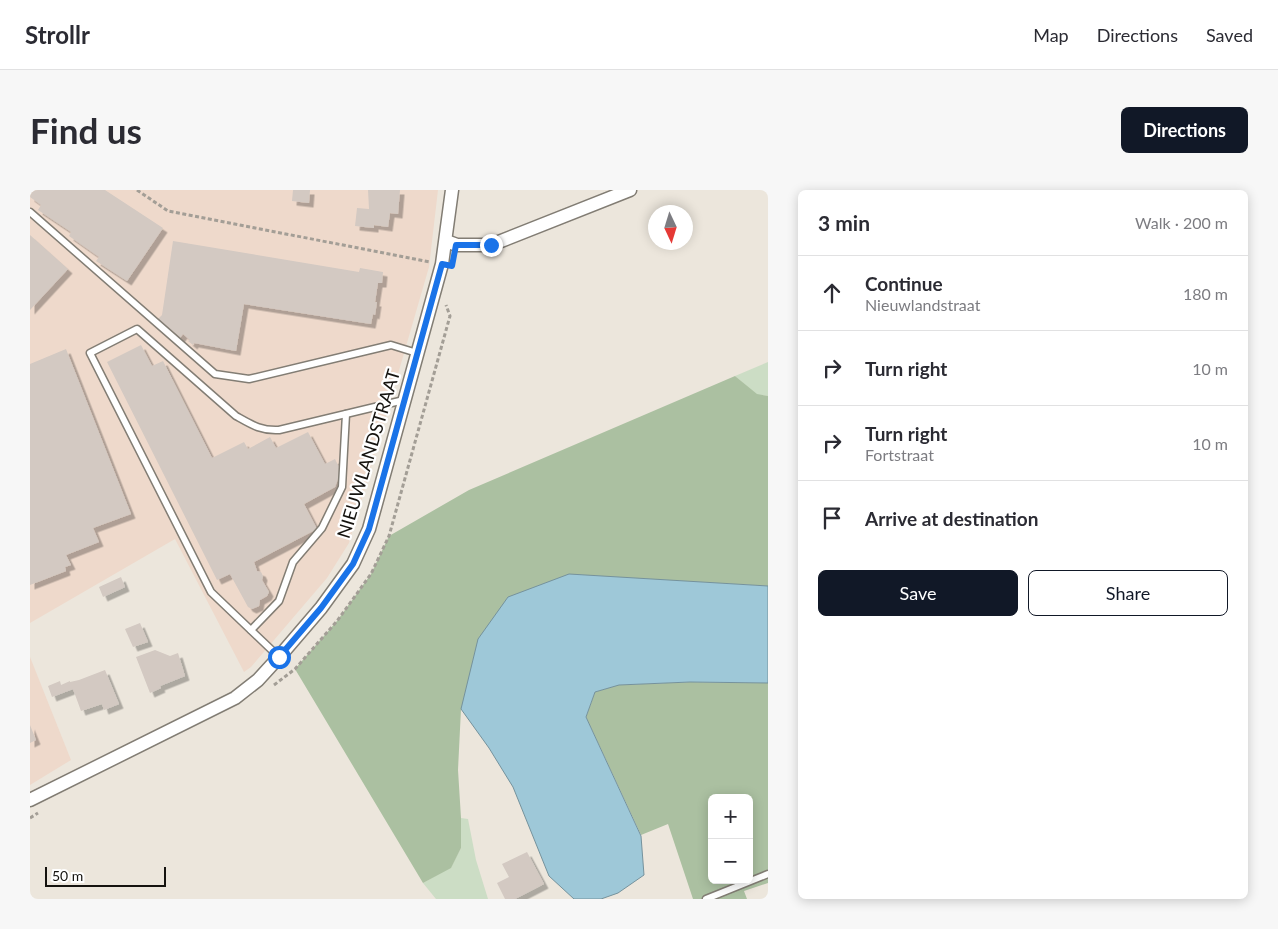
<!DOCTYPE html>
<html lang="en">
<head>
<meta charset="utf-8">
<style>
	body { margin:0; font-family:Lato,sans-serif; background:#f7f7f7; color:#2b2b33 }
	.controls { position:absolute; right:15px; bottom:15px; display:grid; overflow:hidden; border-radius:8px; box-shadow:0 2px 12px #0003 }
	.controls button { width:45px; height:45px; display:grid; place-items:center; padding:0; border:0; border-bottom:1px solid #e1e1e2; background:#fff; color:#2b2b33; font:25px sans-serif }
	.compass { position:absolute; left:618px; top:15px; width:45px; height:45px; border-radius:50%; background:#fff; box-shadow:0 2px 12px #0003; rotate:176deg }
	.scale { position:absolute; left:15px; bottom:12px; width:121px; box-sizing:border-box; padding-left:5px; border:2px solid #15130f; border-top:0; font-size:14px; line-height:18px; white-space:nowrap; color:#15130f; -webkit-text-stroke:4px #fff; paint-order:stroke }
	.stop { position:absolute; width:15px; height:15px; margin:-11px; border:4px solid #1a73e8; border-radius:50%; background:#fff }
	.stop.end { background:#1a73e8; border-color:#fff; box-shadow:0 1px 5px #0008 }
	.list { margin:0; padding:0; list-style:none }
	h2 { display:flex; justify-content:space-between; align-items:center; height:65px; margin:0; padding:0 20px; font-size:21px }
	h2 small { font-size:16px; font-weight:400; color:#7c7c81 }
	.list li { display:grid; grid-template-columns:32px 1fr auto; gap:15px; align-items:center; box-sizing:border-box; height:75px; padding:0 20px; border-top:1px solid #e1e1e2 }
	.list b { display:block; font-size:19px; white-space:nowrap }
	.list p { margin:0; font-size:16px; white-space:nowrap; color:#7c7c81 }
	.list em { font-size:16px; font-style:normal; color:#7c7c81 }
	.actions { display:flex; gap:10px; padding:15px 20px }
	.actions a { flex:1; padding:11px 0; border:1px solid #111827; border-radius:8px; text-align:center; font-size:18px; color:#111827 }
	.actions .main { background:#111827; color:#fff }
	.icon { flex:none; width:28px; height:28px; fill:none; stroke:currentColor; stroke-width:2; stroke-linecap:round; stroke-linejoin:round }
	.map { position:relative; flex:none; width:738px; height:709px; overflow:hidden; border-radius:8px }
	header { display:flex; align-items:center; gap:30px; box-sizing:border-box; height:70px; padding:0 25px; background:#fff; border-bottom:1px solid #e1e1e2 }
	header strong { font-size:24px }
	nav { display:flex; gap:28px; margin-inline-start:auto; font-size:18px }
	.intro { display:flex; align-items:center; justify-content:space-between; box-sizing:border-box; height:120px; padding:0 30px }
	h1 { margin:0; font-size:35px }
	.button { padding:12px 22px; border-radius:8px; background:#111827; color:#fff; font-size:18px; font-weight:700 }
	main { display:flex; gap:30px; padding:0 30px }
	aside { flex:1; background:#fff; border-radius:8px; box-shadow:0 2px 12px #0003 }
	.map>svg:first-child { display:block }
</style>
</head>
<body>
<header>
<strong>Strollr</strong>
<nav><a>Map</a><a>Directions</a><a>Saved</a></nav>
</header>
<div class="intro"><h1>Find us</h1><a class="button">Directions</a></div>
<main>
<div class="map">
<svg width="738" height="709" viewBox="0 0 738 709">
	<defs>
		<filter id="shadow"><feDropShadow dx="4.5" dy="4.5" stdDeviation="0" flood-color="#0004"/></filter>
	</defs>
	<rect width="100%" height="100%" fill="#ece6dc"/>
	<!-- industrial -->
	<g fill="#eed9cb">
		<path d="M0 0H408L399 77 319 353 297 388 221 477 214 482 145 349 0 433Z"/>
		<path d="M0 467 41 570 0 595Z"/>
	</g>
	<!-- green -->
	<g fill="#ccddc5">
		<path d="M738 172V206L727 205 705 186Z"/>
		<path d="M431 628 438 629 446 670 458 709H406L393 693 421 677 431 658Z"/>
	</g>
	<!-- forest -->
	<g fill="#abc0a1" fill-rule="evenodd">
		<path d="M705 186 727 204 738 206V396L646 391 431 519 428 580 431 628V658L421 678 393 693 265 479 307 431 341 384 359 346 439 300Z"/>
		<path d="M660 492 738 493V693L714 701 717 709H663L638 634 611 645 556 527 565 502 588 495ZM682 608H719V690H682Z"/>
	</g>
	<!-- water -->
	<path fill="#9ec8d8" stroke="#75929c" d="M539 384 738 396V493L660 492 589 495 565 502 556 527 611 646 614 685 588 703 571 709H544L519 686 483 597 459 558 431 519 448 449 478 407Z"/>
	<!-- building -->
	<g fill="#d3c9c2" filter="url(#shadow)">
		<path d="M0 0H75L133 38 97 91 66 71 69 67 39 46 41 42 8 20 11 15 0 7Z"/>
		<path d="M263 0H280L279 13 262 11Z"/>
		<path d="M338 0H370L368 24 360 23 358 37 344 35V38L325 36 327 18 339 19Z"/>
		<path d="M0 45 38 79 0 120Z"/>
		<path d="M143 51 329 82 330 78 353 82 352 93H348L345 112H347L345 125 343 124 341 134 214 114 206 161 164 153 163 155 158 151 160 150 153 144 150 148 128 129 132 125Z"/>
		<path d="M111 155 122 176 133 171 182 268 214 252 218 259 240 247 246 258 278 242 295 274 305 269 311 281 305 297 274 314 287 339 224 372 227 381 231 382 233 386 232 390 239 402 237 406 230 410 229 416 222 419 218 417 200 384 187 390 77 172Z"/>
		<path d="M36 159 101 324 63 338 69 352 36 365 41 375 35 377 36 381 0 395V174Z"/>
		<path d="M91 387 95 397 73 407 69 397Z"/>
		<path d="M110 433 118 452 103 457 95 439Z"/>
		<path d="M125 460 140 466 148 463 155 486 130 496 131 498 120 503 106 467Z"/>
		<path d="M75 480 89 514 74 520 72 514 51 521 43 499 22 507 18 496 30 491 31 495 40 491V492L49 490Z"/>
		<path d="M0 535 6 550 0 553Z"/>
		<path d="M497 662 514 694 485 709H475L467 693 479 687 472 674Z"/>
	</g>
	<g fill="none" stroke-linecap="round" stroke-linejoin="round">
		<defs>
			<g id="lane">
				<path d="M0 22 185 184 219 189 361 155 387 163"/>
				<path d="M221 440 249 411 263 372 292 338 312 297 316 224"/>
				<path d="M249 467 181 402 60 163 107 139 206 226C222 235 231 241 249 240L374 210"/>
				<path d="M676 709 738 684"/>
			</g>
			<g id="street">
				<path d="M416 51 427 55H461L600 0"/>
				<path d="M0 610 205 508 228 490 249 467 291 418 323 374 339 339 412 74 422 0"/>
			</g>
		</defs>
		<!-- lane casing -->
		<use href="#lane" stroke="#827d74" stroke-width="9"/>
		<!-- street casing -->
		<use href="#street" stroke="#827d74" stroke-width="15"/>
		<!-- path -->
		<g stroke="#a39e96" stroke-width="3" stroke-dasharray="4 2.5" stroke-linecap="butt">
			<path d="M107 0 138 21 400 72"/>
			<path d="M244 495 265 479 307 431 341 384 359 346 420 126 416 115"/>
			<path d="M0 628 8 623"/>
		</g>
		<!-- lane -->
		<use href="#lane" stroke="#fff" stroke-width="6"/>
		<!-- street -->
		<use href="#street" stroke="#fff" stroke-width="12"/>
	</g>
	<g fill="none" stroke-linecap="round" stroke-linejoin="round">
		<!-- route -->
		<path stroke="#1a73e8" stroke-width="6" d="M249 467 291 418 323 374 339 339 412 74 422 76 426 55H461"/>
	</g>
	<g text-anchor="middle" stroke-width="4.5" stroke-linejoin="round" paint-order="stroke">
		<!-- street labels -->
		<g font-size="18" fill="#15130f" stroke="#fff">
			<text transform="translate(339 264) rotate(-73)" y="6">NIEUWLANDSTRAAT</text>
		</g>
	</g>
</svg>
<div class="controls">
<button>+</button>
<button>−</button>
</div>
<svg class="compass" viewBox="-18 -18 36 36"><path d="M0-13l5 13h-10z" fill="#e53935"/><path d="M0 13l5-13h-10z" fill="#7c7c81"/></svg>
<div class="scale">50 m</div>
<div class="stop" style="left:249px;top:467px"></div>
<div class="stop end" style="left:461px;top:55px"></div>
</div>
<aside>
<h2>3 min<small>Walk · 200 m</small></h2>
<ul class="list">
<li><svg class="icon" aria-label="ahead" viewBox="0 0 24 24"><path d="M12 20V5M6 11l6-6 6 6"/></svg><div><b>Continue</b><p>Nieuwlandstraat</p></div><em>180 m</em></li>
<li><svg class="icon" aria-label="right" viewBox="0 0 24 24"><path d="M7 20v-9h11M14 6l5 5-5 5"/></svg><div><b>Turn right</b></div><em>10 m</em></li>
<li><svg class="icon" aria-label="right" viewBox="0 0 24 24"><path d="M7 20v-9h11M14 6l5 5-5 5"/></svg><div><b>Turn right</b><p>Fortstraat</p></div><em>10 m</em></li>
<li><svg class="icon" aria-label="arrive" viewBox="0 0 24 24"><path d="M6 21V4h12l-3 4 3 4H6"/></svg><div><b>Arrive at destination</b></div></li>
</ul>
<div class="actions"><a class="main">Save</a><a>Share</a></div>
</aside>
</main>
</body>
</html>
